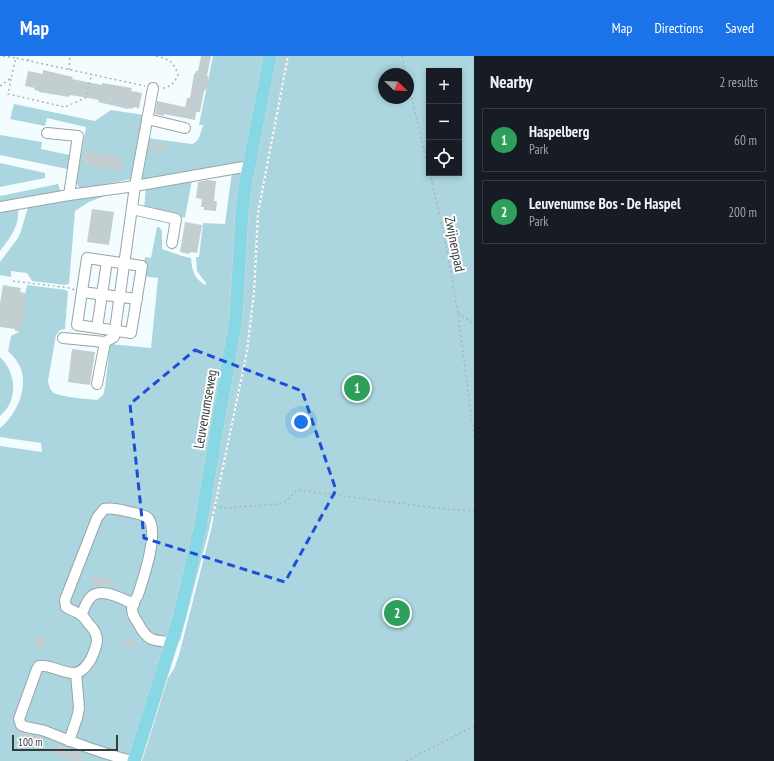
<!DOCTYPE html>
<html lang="en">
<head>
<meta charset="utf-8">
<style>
	body { margin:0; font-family:"PT Sans Narrow",sans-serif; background:#20242c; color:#f1f3f6 }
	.controls { position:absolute; right:12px; top:12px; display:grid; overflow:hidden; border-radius:0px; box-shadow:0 2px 6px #0003 }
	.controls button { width:36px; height:36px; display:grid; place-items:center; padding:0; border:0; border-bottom:1px solid #363941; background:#171b24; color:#f1f3f6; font:20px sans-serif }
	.compass { position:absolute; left:378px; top:12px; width:36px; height:36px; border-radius:50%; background:#171b24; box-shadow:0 2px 6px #0003; rotate:113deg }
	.scale { position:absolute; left:12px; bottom:10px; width:106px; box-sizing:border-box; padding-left:4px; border:2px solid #363b3c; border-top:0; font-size:11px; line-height:14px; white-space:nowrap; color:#363b3c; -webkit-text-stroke:3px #fff; paint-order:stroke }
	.you { position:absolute; left:301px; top:366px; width:14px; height:14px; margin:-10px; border:3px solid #fff; border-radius:50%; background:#1a73e8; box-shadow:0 0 0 6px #1a73e833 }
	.badge { display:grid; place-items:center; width:26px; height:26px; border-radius:50%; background:#1a73e8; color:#fff; font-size:13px; font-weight:700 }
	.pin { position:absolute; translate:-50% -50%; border:2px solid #fff; box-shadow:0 1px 4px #0006 }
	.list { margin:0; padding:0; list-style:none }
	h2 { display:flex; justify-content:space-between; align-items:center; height:52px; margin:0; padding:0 16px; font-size:17px }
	h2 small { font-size:13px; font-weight:400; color:#9ea1a6 }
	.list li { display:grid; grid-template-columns:26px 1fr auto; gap:12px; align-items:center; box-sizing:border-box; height:64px; margin:0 8px 8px; padding:0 8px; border:1px solid #363941; border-radius:0px }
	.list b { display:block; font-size:15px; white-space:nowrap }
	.list p { margin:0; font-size:13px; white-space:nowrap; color:#9ea1a6 }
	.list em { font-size:13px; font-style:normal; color:#9ea1a6 }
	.icon { flex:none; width:22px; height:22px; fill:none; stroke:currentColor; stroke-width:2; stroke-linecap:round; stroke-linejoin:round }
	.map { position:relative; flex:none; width:474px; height:705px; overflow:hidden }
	header { display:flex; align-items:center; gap:24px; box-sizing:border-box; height:56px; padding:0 20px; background:#1a73e8; color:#fff }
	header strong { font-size:19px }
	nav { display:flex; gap:22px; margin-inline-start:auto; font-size:14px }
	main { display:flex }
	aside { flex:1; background:#171b24 }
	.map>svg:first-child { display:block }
</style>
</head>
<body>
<header>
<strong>Map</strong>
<nav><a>Map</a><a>Directions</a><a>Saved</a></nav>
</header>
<main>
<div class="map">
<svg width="474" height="705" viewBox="0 0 474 705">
	<rect width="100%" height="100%" fill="#f3fcfe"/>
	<!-- green -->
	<g fill="#abd6df" fill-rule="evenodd">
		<path d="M213 0H265L245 106 145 124 141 121 147 82 192 88C200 85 200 77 203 70L204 69H199Z"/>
		<path d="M273 0H287L257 157 253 237 246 295 209 474 180 585 176 584 197 503 246 156Z"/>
		<path d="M289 0H474V705H142L168 622 174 613 179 599 211 474 248 295 255 237 259 157ZM429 15H459V117H429ZM384 18H408V42H384Z"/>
		<path d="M14 48 95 65 111 54 144 59 132 123 80 133 76 126 86 71 47 62 45 70 10 63Z"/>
		<path d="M0 79 42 86 41 93 74 100 72 114 0 99Z"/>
		<path d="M0 107 45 117V122L0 131Z"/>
		<path d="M242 115 236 224 196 481 170 582H150L135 553 151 466 108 450 63 544 79 560 96 584 80 614 41 608 18 663 127 705H0V390L42 396 41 387 0 381V372C17 359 31 327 18 307 16 303 12 299 8 295L11 280 19 276 27 229 66 234 68 236 65 273 60 274 56 279 48 325C49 330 50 334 54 337 62 341 87 343 97 344L103 339 105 332 110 288 151 292 158 222 143 220 145 201 151 202 157 171H159L162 175V193L182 200 191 202C192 215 194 222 205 229L206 227 197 215 196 201H199L203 167 225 168 232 116Z"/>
		<path d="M192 123 185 162 172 157 144 153 146 131Z"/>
		<path d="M58 128 61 136 0 148V140Z"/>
		<path d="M127 131 89 146 75 155 69 228 65 229 32 225 27 217 11 215V221L0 219V206L18 182 21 175 28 151Z"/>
		<path d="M18 152C20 170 10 182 0 195V156Z"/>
		<path d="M0 301C16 316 19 344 0 360Z"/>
		<path d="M104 455 144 461 151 483 134 542 107 536 78 556 66 544Z"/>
		<path d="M96 540 127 547 138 572 164 588 131 701 75 685 78 620 97 589 85 560Z"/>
		<path d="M38 614 73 618 78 645 69 681 26 670 21 660Z"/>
	</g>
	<!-- building -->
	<g fill="#c3ced1">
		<path d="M201 0H211L207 20H208V31L204 35 200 56H196L195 64 164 58V60L155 58 157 45 185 51 187 42H190L194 18H195L196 15H198Z"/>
		<path d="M43 14 73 21 72 23 102 29V27L132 32 131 35 142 37 139 52 133 51V53L128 52V53L98 46 99 44 83 41 70 39 69 41 39 36V35L34 34 35 32 25 30 28 15 43 18Z"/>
		<path d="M150 86 166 89 164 96 148 93Z"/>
		<path d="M85 95 123 102 121 116 82 108Z"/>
		<path d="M207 124 216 125 214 145H217L216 155 204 154V151H201L202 143 196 142 198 126Z"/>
		<path d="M92 153 114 156 109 189 87 186Z"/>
		<path d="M185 166 202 169 197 197 190 196 189 198 180 196Z"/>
		<path d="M3 229 21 232 20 236 26 237 21 276 15 275V273L0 271V247Z"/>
		<path d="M72 293 95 296 90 329 68 326Z"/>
		<path d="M93 520 105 523 106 521 112 523 110 529 107 528 106 530 97 531V529L93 528Z"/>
		<path d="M39 579 45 582 41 593 34 591 36 588 34 587 36 582 38 583Z"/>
		<path d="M127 581 135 585 132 593 123 590Z"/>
		<path d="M19 675 42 682 41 684 44 685 42 691 19 682 20 679 18 678Z"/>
		<path d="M58 688 63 691 62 693 73 697 75 694 83 698 81 705H75L54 697 53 694 55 691Z"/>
	</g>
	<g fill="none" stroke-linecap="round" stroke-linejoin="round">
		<defs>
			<g id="minor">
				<path d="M147 63 185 72"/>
				<path d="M47 77 78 80 69 139"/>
				<path d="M0 151 69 139 135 130 249 110"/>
				<path d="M132 153 176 163 172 187"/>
				<path d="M87 202 142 210 131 277 77 269Z"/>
				<path d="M82 236 137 243"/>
				<path d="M97 272 107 205"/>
				<path d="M63 282 105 286 114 281 135 130 153 32"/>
				<path d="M97 328 105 286"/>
				<path d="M81 559C84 554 86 546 90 542 100 530 122 543 134 548"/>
				<path d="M69 685 77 662 79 652 76 617"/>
				<path d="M132 705C101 697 74 687 45 675 36 672 29 673 21 669L19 663 37 613 39 610C50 608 63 618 75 617 83 616 87 609 91 603 98 587 101 580 88 567 86 564 83 560 80 558 75 555 70 554 66 551L65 544 97 462 104 453C114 451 124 455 134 457 138 458 144 459 148 462 160 476 143 523 138 539 136 543 132 548 132 553 132 558 135 563 138 567 147 585 153 585 172 586"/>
			</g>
			<path id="major" d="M134 705 179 562 200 472 236 262 242 156 245 131 270 0"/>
		</defs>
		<!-- minor casing -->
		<use href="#minor" stroke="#99a4a7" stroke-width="12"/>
		<!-- major casing -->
		<use href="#major" stroke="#d7d8d8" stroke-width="14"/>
		<!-- path -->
		<g stroke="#acb3b5" stroke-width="1.5" stroke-dasharray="2 3" stroke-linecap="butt">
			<path d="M3 0 16 2"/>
			<path d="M156 0C169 3 174 6 178 19 174 28 170 31 160 33"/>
			<path d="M402 0 406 18"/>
			<path d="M28 5 29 0"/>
			<path d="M69 14 70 0"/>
			<path d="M11 23 8 38 65 51 85 42 92 18"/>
			<path d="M408 27 429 114"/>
			<path d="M0 30 11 22 16 2 145 30"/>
			<path d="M430 117 444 179 458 257 474 382"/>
			<path d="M13 225 70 232 75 234"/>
			<path d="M458 257 474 268"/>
			<path d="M215 449 223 452 279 448 285 446 297 434 445 453 474 455"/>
			<path d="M213 460 247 295 254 238 258 157 288 0"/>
			<path d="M406 705 474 670"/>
		</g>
		<!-- minor -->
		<use href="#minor" stroke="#fff" stroke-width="10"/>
		<!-- major -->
		<use href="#major" stroke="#88d7e5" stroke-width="13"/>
	</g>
	<!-- marked area -->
	<path fill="none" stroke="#1d4ed8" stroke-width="3" stroke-dasharray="8 5" stroke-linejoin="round" d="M195 294 302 335 336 434 285 526 144 482 130 348Z"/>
	<g text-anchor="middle" stroke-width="4" stroke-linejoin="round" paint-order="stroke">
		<!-- street labels -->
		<g font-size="14" fill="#363b3c" stroke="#fff">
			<text transform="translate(455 188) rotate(79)" y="5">Zwijnenpad</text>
			<text transform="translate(205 353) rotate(-80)" y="5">Leuvenumseweg</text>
		</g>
	</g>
</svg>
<div class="controls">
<button>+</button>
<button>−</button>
<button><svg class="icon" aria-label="locate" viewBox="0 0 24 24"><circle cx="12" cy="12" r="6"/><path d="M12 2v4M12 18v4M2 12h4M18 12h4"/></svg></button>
</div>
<svg class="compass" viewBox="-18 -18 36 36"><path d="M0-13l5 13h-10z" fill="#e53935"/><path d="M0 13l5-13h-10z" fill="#9ea1a6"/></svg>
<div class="scale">100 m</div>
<div class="you"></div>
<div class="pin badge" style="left:357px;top:332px;background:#2e9e5b">1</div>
<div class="pin badge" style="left:397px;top:557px;background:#2e9e5b">2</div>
</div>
<aside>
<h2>Nearby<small>2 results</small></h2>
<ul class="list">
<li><span class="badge" style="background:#2e9e5b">1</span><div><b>Haspelberg</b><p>Park</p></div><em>60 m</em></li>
<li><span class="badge" style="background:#2e9e5b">2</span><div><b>Leuvenumse Bos - De Haspel</b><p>Park</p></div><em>200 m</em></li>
</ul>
</aside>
</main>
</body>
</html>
